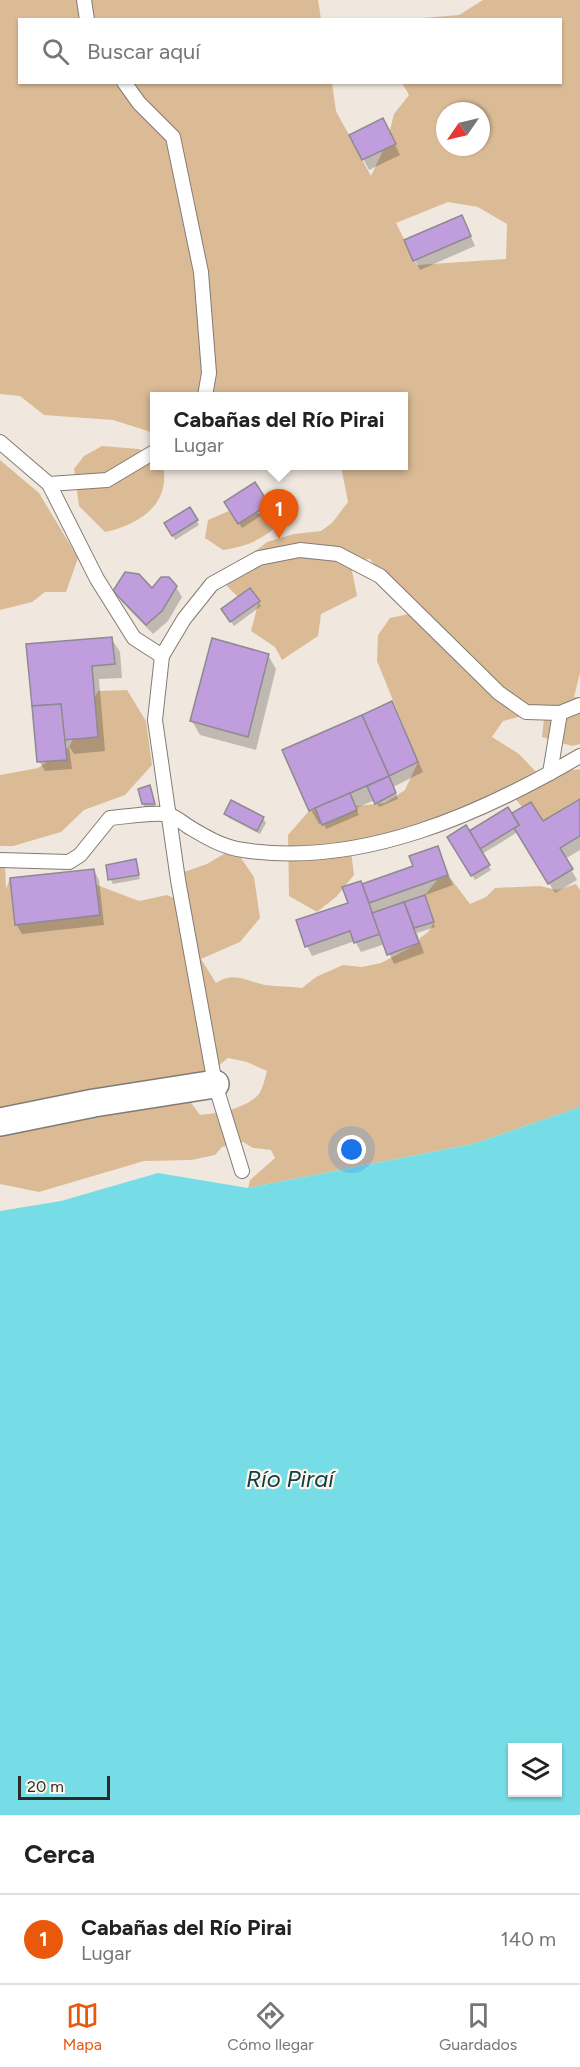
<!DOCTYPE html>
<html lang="es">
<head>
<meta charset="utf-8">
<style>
	body { margin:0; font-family:Figtree,sans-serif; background:#f6f6f6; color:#222 }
	.controls { position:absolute; right:18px; bottom:18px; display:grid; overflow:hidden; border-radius:0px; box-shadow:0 2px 4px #0004 }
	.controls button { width:54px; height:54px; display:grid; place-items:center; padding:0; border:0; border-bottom:2px solid #e0e0e0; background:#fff; color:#222; font:30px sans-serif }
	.compass { position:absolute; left:436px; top:102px; width:54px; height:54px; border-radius:50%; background:#fff; box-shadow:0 2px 4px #0004; rotate:236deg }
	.scale { position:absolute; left:18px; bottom:15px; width:92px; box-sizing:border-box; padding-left:6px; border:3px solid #2c2926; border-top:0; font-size:16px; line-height:21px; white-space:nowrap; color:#2c2926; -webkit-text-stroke:4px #fef6ec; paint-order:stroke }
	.you { position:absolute; left:352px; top:1150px; width:21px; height:21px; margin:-15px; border:4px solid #fff; border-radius:50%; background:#1a73e8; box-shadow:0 0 0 9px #1a73e833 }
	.badge { display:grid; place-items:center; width:39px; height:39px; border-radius:50%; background:#ea580c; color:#fff; font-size:20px; font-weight:700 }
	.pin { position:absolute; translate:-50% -50px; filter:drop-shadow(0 2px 3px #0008) }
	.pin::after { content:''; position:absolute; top:32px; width:21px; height:18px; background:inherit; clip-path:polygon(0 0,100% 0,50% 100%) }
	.popup { position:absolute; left:150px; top:392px; width:258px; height:78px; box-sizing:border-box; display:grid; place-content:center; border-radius:0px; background:#fff; filter:drop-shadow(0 2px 4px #0005); font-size:20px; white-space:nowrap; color:#767676 }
	.popup b { font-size:22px; color:#222 }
	.popup::after { content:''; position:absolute; left:50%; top:100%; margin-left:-12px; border:12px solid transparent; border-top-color:#fff }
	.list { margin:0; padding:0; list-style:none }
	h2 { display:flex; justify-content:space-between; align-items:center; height:78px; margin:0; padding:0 24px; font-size:26px }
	h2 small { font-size:20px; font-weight:400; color:#767676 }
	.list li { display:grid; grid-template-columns:39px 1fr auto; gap:18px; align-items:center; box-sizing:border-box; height:90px; padding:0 24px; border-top:2px solid #e0e0e0 }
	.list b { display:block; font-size:22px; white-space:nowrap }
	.list p { margin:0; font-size:20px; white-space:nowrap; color:#767676 }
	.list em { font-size:20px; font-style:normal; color:#767676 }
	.icon { flex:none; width:33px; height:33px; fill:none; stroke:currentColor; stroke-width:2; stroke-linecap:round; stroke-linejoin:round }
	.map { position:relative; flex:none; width:580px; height:1815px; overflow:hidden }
	.search { position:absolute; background:#fff; box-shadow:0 2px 4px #0004; left:18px; right:18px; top:18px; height:66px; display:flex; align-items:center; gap:15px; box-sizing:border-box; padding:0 21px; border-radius:0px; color:#767676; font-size:22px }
	.sheet { height:168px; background:#fff }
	nav { display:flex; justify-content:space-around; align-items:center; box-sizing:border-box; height:84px; border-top:2px solid #e0e0e0; background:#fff; font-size:16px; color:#767676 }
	nav a { display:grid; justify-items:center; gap:3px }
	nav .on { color:#ea580c }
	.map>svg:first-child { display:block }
</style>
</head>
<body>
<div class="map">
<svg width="580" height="1815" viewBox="0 0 580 1815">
	<rect width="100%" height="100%" fill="#f0e8df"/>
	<!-- green -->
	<g fill="#dabb96" fill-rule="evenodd">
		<path d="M0 0H318L321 19 20 20V82L332 83 336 111 371 176 387 142 394 114 409 95 402 83 560 82V20L410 19 459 15 483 0H580V673L574 697H580V744L572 746 542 737 545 710 503 721 492 737 519 754 539 775 580 769V799L543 821 531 802 522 807 513 796 351 851 354 875 336 897 317 912 289 896 288 835 309 811 385 803 405 790 418 762 377 661 378 635 390 618 409 614 370 559 350 561 357 596 321 614 318 636 282 660 275 647 251 631 259 600 250 588 238 597 227 586 225 575 267 542 294 534 321 531 332 523 348 502 341 466H404V396H154V433L113 420 44 415 20 396 0 394ZM445 111H481V147H445ZM448 202 478 207 507 224 506 259 417 265 396 223Z"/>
		<path d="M102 446 139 449 154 458V466H163C171 505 138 525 105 532L79 506 74 469 84 456Z"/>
		<path d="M0 460 39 493 78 558 66 592H45L32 602 0 610Z"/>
		<path d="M229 511 238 524 256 512 279 524C262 540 247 546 223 550L205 538 208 520Z"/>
		<path d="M127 690 146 721 152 765 125 795 84 810 61 832 13 846H0V775L38 768 69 747 98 691Z"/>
		<path d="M234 848 254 877 260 918 240 942 201 959 216 983C235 971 245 981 265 985 277 987 290 986 302 988L316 977 343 965 362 967 381 963 419 943 420 938C441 925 432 915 425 895L437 880 448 875 470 904 486 897 495 888 540 886 557 890 576 884 580 890V1107L473 1144 248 1188 250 1180 275 1158 271 1150 253 1148 243 1142 222 1147 215 1155 191 1160 144 1161 39 1192 0 1184V866L5 865 6 889 10 878 15 925 99 915 97 885 139 901 167 895 187 904 184 872 207 864ZM228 1058 247 1062 267 1071C265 1078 263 1088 259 1094 246 1109 218 1113 200 1115L187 1097 201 1080Z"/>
	</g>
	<!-- water -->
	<path fill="#76dce5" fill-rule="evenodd" d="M580 1107V1815H0V1211L61 1201 158 1173 248 1188 473 1144ZM512 1748H558V1792H512Z"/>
	<!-- shadow -->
	<g fill="#0003">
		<path d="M388 130 400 155 369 170 351 135Z"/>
		<path d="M467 227 475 246 420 270 415 260Z"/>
		<path d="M254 484 270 510 242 528 226 503Z"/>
		<path d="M190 509 199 525 175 540 166 523Z"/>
		<path d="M176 587 182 597 168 621 153 634 121 601 115 591Z"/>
		<path d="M258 601 261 606 234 626 225 614Z"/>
		<path d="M111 638 120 652 122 678 99 679 105 751 74 754 69 746 72 769 45 771 39 761 33 706Z"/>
		<path d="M268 655 276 669 256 750 200 735 192 721Z"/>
		<path d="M397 713 423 772 393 787 398 799 379 807 375 800 356 808 359 815 326 829 323 822 319 824 311 810Z"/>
		<path d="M150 787 152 791 156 809H146L143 804Z"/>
		<path d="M580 800V850L565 859 577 880 555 893 518 832 482 854 491 870 475 880 449 837 469 833 508 809 519 828 542 823Z"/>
		<path d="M226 814 263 818 266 823 260 834 229 818Z"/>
		<path d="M437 848 453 885 423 896 435 927 417 933 424 953 394 964 385 944 361 952 355 941 312 956 307 946 350 904 362 886 415 867Z"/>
		<path d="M135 861 140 879 113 884 110 879Z"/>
		<path d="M94 870 99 880 104 925 22 934 16 924Z"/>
	</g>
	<!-- building -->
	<g fill="#c09ddc" stroke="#8e8992" stroke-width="1.5">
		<path d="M383 118 396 144 362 160 349 135Z"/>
		<path d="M462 215 471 236 413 261 404 240Z"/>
		<path d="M255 482 269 504 238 524 224 502Z"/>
		<path d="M190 507 198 520 172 536 164 523Z"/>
		<path d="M125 572 139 574 152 588 161 577H169L177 586 162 611 146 625 113 591Z"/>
		<path d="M250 588 260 601 230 622 221 609Z"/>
		<path d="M112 637 115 664 92 666 98 737 64 740 61 704 32 706 26 644Z"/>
		<path d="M212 638 269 654 248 737 190 721Z"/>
		<path d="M392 701 418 762 389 776 362 715Z"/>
		<path d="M61 704 67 760 37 762 32 706Z"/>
		<path d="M362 715 389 776 309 811 282 750Z"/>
		<path d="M389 776 396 793 375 804 367 786Z"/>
		<path d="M150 785 155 804H142L138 789Z"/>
		<path d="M350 793 357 810 322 825 315 808Z"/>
		<path d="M580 799V836L560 848 573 869 548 884 514 828 519 825 512 813 531 802 543 821Z"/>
		<path d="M231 800 264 817 257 831 224 814Z"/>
		<path d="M508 807 519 825 480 849 469 831Z"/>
		<path d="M466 825 490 865 471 876 447 837Z"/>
		<path d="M438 846 448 875 369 903 362 884 413 866 409 856Z"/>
		<path d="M136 859 139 875 108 880 106 865Z"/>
		<path d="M94 869 100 915 15 925 10 878Z"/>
		<path d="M361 881 380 934 354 943 350 931 305 947 296 920 348 903 342 887Z"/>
		<path d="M425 895 434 922 414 928 404 902Z"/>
		<path d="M404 902 419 943 387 955 372 913Z"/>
	</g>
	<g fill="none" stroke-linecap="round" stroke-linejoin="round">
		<defs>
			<g id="service">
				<path d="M84 0 87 20"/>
				<path d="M124 82 139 103 173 137 201 272 209 373 205 396"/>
				<path d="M0 442 49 484 97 579 134 638 162 656"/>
				<path d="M49 484 107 480 154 452"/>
				<path d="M550 773 560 713"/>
				<path d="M0 860 69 862 80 855 110 818C124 817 157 811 169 815 176 817 183 823 189 827 206 837 222 847 243 850 360 868 481 814 580 756"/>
				<path d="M242 1171 215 1084 178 880 155 720 162 656 184 619 212 584 259 558 300 550 338 554 380 576 499 693 526 712 560 713 580 705"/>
			</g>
			<path id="minor" d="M0 1122 94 1103 215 1084"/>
		</defs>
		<!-- service casing -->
		<use href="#service" stroke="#837b73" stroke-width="16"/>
		<!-- minor casing -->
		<use href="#minor" stroke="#837b73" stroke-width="30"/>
		<!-- service -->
		<use href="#service" stroke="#fff" stroke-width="14"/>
		<!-- minor -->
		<use href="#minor" stroke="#fff" stroke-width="27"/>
	</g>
	<g text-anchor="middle" stroke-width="4.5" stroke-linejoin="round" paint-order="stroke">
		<!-- water labels -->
		<g font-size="24" font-style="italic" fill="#104044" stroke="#fef6ec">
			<text x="290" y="1487">Río Piraí</text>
		</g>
	</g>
</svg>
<div class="controls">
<button><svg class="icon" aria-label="layers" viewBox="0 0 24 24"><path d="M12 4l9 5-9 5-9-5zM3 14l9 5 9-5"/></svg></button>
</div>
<svg class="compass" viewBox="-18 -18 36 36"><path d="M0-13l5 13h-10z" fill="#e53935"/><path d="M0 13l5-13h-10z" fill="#767676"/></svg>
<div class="scale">20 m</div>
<div class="you"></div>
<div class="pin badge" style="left:279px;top:539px">1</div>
<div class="popup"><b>Cabañas del Río Pirai</b>Lugar</div>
<div class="search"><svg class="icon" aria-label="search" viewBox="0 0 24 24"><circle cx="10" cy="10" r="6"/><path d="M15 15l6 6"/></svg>Buscar aquí</div>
</div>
<section class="sheet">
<h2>Cerca<small></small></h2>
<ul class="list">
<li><span class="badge">1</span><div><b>Cabañas del Río Pirai</b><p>Lugar</p></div><em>140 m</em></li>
</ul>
</section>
<nav>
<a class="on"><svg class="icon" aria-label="map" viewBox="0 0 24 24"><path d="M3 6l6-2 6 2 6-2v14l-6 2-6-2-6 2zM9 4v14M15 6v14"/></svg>Mapa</a>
<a><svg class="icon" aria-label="directions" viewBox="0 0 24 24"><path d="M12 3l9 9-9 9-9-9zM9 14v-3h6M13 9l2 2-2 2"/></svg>Cómo llegar</a>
<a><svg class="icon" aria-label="saved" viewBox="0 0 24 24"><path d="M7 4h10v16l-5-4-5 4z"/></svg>Guardados</a>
</nav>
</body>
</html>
